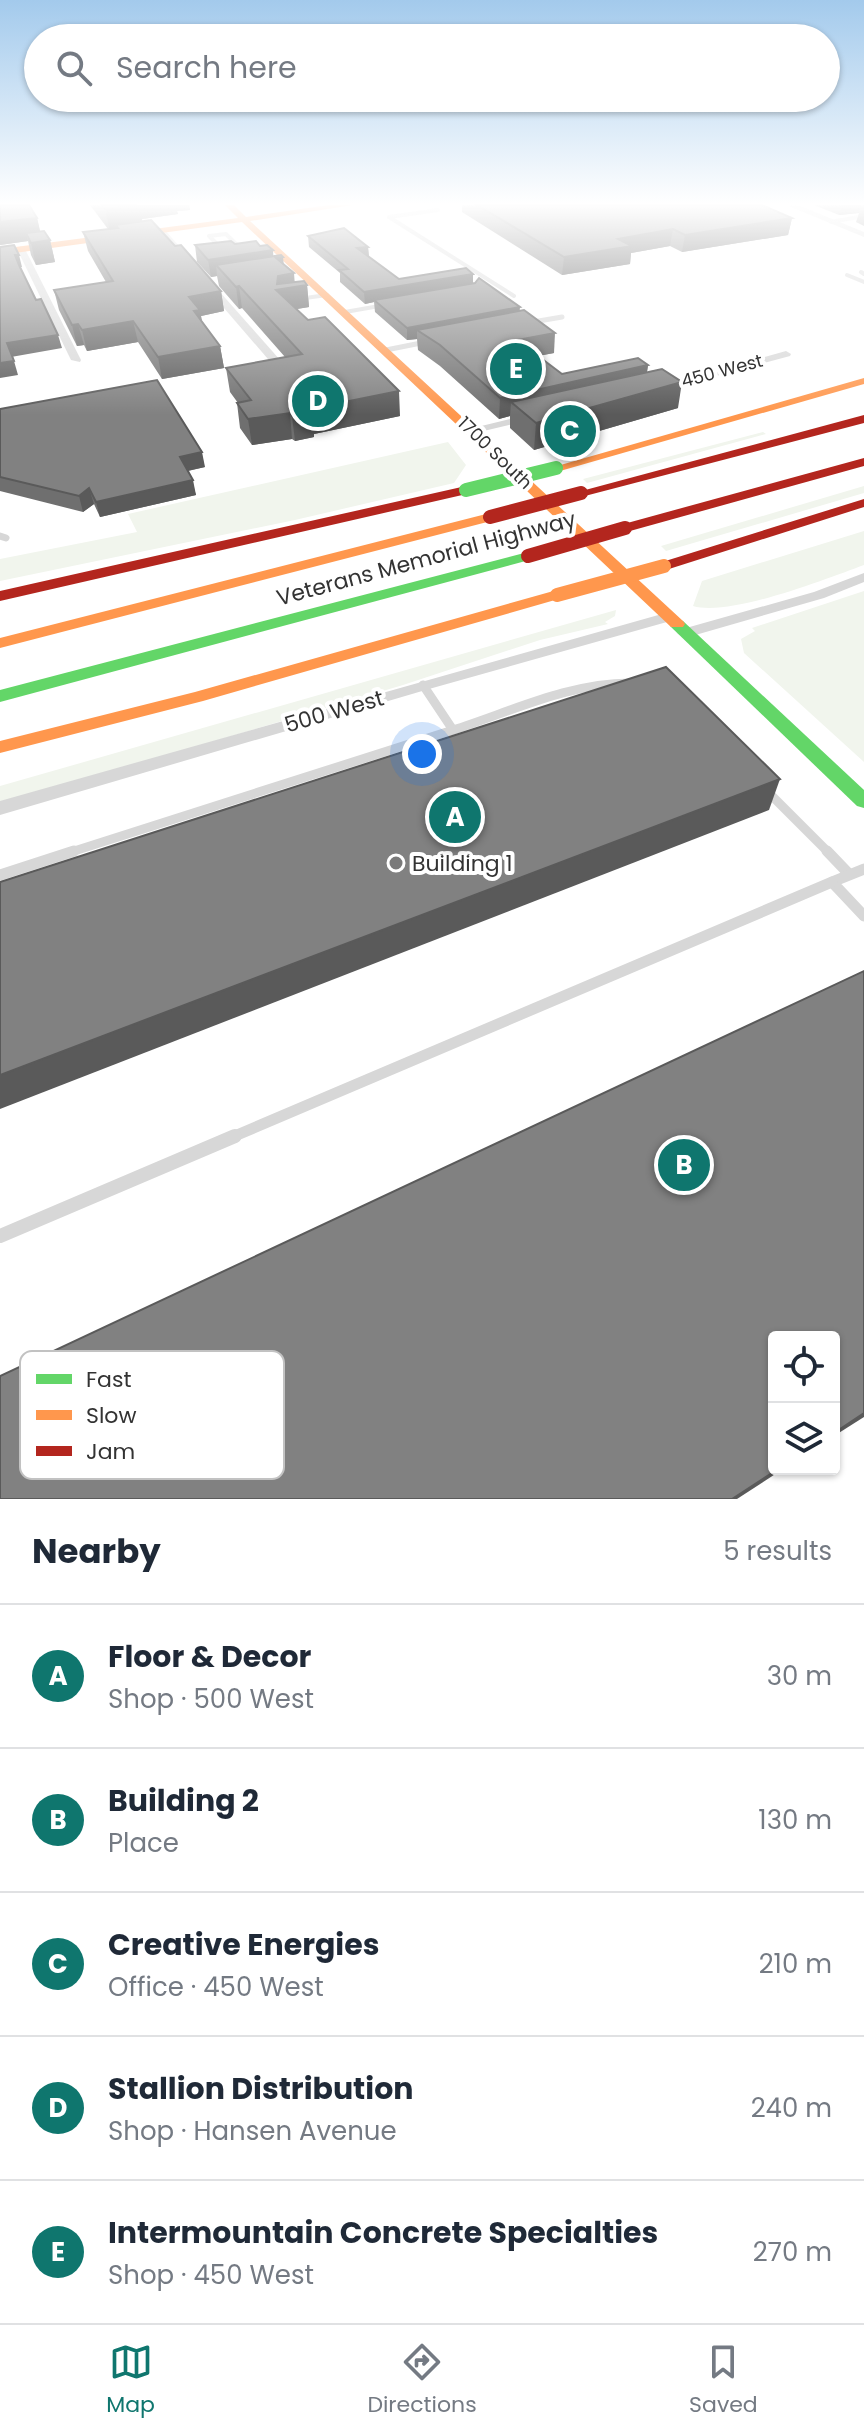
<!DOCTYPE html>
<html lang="en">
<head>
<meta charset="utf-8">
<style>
	body { margin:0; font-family:Poppins,sans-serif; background:#f2f2f3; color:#1f2937 }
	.controls { position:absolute; right:24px; bottom:24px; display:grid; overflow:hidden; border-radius:8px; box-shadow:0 2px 6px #0004 }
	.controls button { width:72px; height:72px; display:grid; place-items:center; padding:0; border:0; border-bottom:2px solid #e0e1e3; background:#fff; color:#1f2937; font:40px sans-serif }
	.you { position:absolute; left:422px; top:754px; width:28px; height:28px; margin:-20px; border:6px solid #fff; border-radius:50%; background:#1a73e8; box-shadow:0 0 0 12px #1a73e833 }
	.badge { display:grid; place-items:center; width:52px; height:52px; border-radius:50%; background:#0f766e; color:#fff; font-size:26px; font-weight:700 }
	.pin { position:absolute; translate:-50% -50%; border:4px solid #fff; box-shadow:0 2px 8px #0006 }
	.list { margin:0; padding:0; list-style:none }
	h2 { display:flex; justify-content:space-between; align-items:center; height:104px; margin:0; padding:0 32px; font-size:34px }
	h2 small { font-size:26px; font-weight:400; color:#747a83 }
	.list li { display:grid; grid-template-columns:52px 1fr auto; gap:24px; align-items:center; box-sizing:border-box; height:144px; padding:0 32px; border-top:2px solid #e0e1e3 }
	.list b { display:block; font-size:30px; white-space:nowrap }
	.list p { margin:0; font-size:26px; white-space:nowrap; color:#747a83 }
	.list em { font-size:26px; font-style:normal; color:#747a83 }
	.icon { flex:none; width:44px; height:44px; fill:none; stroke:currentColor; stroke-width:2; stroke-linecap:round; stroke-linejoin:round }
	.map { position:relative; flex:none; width:864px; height:1499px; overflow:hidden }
	.search { position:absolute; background:#fff; box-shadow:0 2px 6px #0004; left:24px; right:24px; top:24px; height:88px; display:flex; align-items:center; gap:20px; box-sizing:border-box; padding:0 28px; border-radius:44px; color:#747a83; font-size:30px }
	.sheet { height:824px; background:#fff }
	nav { display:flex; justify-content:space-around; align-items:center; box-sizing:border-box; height:112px; border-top:2px solid #e0e1e3; background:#fff; font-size:22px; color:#747a83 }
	nav a { display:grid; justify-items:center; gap:4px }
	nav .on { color:#0f766e }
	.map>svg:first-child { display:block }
</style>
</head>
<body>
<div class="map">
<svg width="864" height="1499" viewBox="0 0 864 1499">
	<rect width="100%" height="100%" fill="#fff"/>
	<!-- green -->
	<g fill="#f1f5ed">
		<path d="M763 432 766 434 587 483 583 479Z"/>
		<path d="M448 442 466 465 454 483 295 520 0 581V559L137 532 128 514Z"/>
		<path d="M864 486V493L666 551 661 546Z"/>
		<path d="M864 531V565C826 579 730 617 693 606L702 581Z"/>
		<path d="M864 591V762L744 653 741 639 755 631 752 628Z"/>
		<path d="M616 610 615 616 605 622 608 624 540 640 403 685 0 805V786Z"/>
	</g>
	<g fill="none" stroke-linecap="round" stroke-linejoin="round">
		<!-- lane-far5 -->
		<g stroke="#d7d7d7" stroke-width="4">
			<path d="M389 217 514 296"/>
			<path d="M389 217 438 210"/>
			<path d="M831 222 864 216"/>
			<path d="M224 246 220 247 209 236 226 234 237 245"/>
			<path d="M861 272 864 274"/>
			<path d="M847 275 864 282"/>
			<path d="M298 299 327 295"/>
			<path d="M345 312 385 305"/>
		</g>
		<!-- lane-far4 -->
		<g stroke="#d7d7d7" stroke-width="5">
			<path d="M527 323 562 317"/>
			<path d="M386 350 426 342"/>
		</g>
		<!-- lane-far3 -->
		<path stroke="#d7d7d7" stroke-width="7" d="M0 536 6 538"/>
		<!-- lane-far2 -->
		<g stroke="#d7d7d7" stroke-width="9">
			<path d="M453 730C510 712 569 683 630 683"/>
			<path d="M767 791 829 853"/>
			<path d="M68 853 453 730 423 685"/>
		</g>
		<!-- lane-far1 -->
		<g stroke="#d7d7d7" stroke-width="11">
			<path d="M827 851 849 874"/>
			<path d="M864 869 832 882 864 916"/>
			<path d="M0 875 74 851"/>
			<path d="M230 1138 832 882"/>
		</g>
		<!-- lane -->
		<path stroke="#d7d7d7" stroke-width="14" d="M0 1236 235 1136"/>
		<!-- street -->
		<g fill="#d7d7d7" fill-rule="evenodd">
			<path d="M786 205H798L864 232V237Z"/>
			<path d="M158 229H164L194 263V267H188Z"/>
			<path d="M21 246 25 249 81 360 80 362 71 360 17 249Z"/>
			<path d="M205 282H211L288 369V373H280L205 286Z"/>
			<path d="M786 351 791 354 790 356 661 391 655 388Z"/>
			<path d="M531 414 537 417 535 419 471 434 465 430Z"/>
			<path d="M864 573V582L824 598 685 638 677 633 679 630 814 592Z"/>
			<path d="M669 612 674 614 677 617 674 620 429 689 0 815V801Z"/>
		</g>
		<!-- fast -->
		<g fill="#63d668" fill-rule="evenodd">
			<path d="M528 552 535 556 533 559 0 702V690Z"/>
			<path d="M677 619 683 621 864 790V808L857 806 671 627 669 624Z"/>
		</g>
		<!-- slow -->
		<g fill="#ff974d" fill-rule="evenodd">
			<path d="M225 205H234L246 217 329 205H353L250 221 683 621 685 624 683 627H671L242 222 0 255V249L238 218Z"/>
			<path d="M864 378V384L560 471 550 468Z"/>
			<path d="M490 513 495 514V520L0 648V638Z"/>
			<path d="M557 590 562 592V598L203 701 0 753V741L195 692Z"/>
		</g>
		<!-- jam -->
		<g fill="#b3261e" fill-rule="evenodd">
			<path d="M864 415V423L581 497 574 493Z"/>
			<path d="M864 458V466L630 531H620L618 528 620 525Z"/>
			<path d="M466 486 471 487V493L0 601V591Z"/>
			<path d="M864 499V507L669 569 664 570 657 566 659 563Z"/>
		</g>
		<!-- fast-bridge -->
		<path stroke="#63d668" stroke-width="14" d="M466 490 556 468"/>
		<!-- slow-bridge -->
		<path stroke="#ff974d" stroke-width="14" d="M557 595 664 566"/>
		<!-- jam-bridge -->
		<g stroke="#b3261e" stroke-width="14">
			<path d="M490 517 581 493"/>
			<path d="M528 556 625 528"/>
		</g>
	</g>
	<!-- wall -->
	<g fill="#6f6f6f">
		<path d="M90 205H189L190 210 177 211 178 214 142 219V221L175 246 221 291 224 311 201 316 202 321 220 346 224 368 162 379 138 342 87 351 84 345 77 346 59 310 54 290 106 282 88 251 83 232 108 229Z"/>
		<path d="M462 205H762L792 218 788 235 682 252 670 246 631 253 630 264 562 275 462 212Z"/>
		<path d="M814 205H864V226L856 222 859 213 839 215Z"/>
		<path d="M37 218 40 232 50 240 55 262 36 265 31 255 28 241 0 245Z"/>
		<path d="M308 236 368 247 369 257 399 279 473 283 520 311 554 353 538 356 562 374 648 365 647 372 678 408 534 450 510 428V416L499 419 440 366 418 350 417 339 407 340 375 312 374 302 365 304 340 282V273L309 247Z"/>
		<path d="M235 244 273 256 284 264 295 282 307 285 309 307 297 309 400 416 314 434V437L295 441 292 439 252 445 240 428 237 403H238L230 392 226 368 285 357 242 308 239 309 219 286 217 276 211 277 197 262 195 245Z"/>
		<path d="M0 409 205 467 188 471 196 495 100 517 94 504 83 512 0 491Z"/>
	</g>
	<!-- shaded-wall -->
	<g fill="#5a5a5a">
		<path d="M135 205H189L190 210 177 211 178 214 142 219 143 226 115 225 116 230 110 231 105 209Z"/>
		<path d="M842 205H861L859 213 839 215Z"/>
		<path d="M37 218 42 239 26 233 28 241 0 245V222Z"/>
		<path d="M792 218 788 235 682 252 685 235Z"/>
		<path d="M673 229 670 246 631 253 630 264 562 275 564 257 618 239Z"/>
		<path d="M50 240 55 262 36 265 31 243Z"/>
		<path d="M368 247 369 258 357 248Z"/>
		<path d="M273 250 274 268 216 265 217 276 211 277 208 260Z"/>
		<path d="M15 255H19L22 267H18Z"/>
		<path d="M283 257 285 275 294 273 295 287 307 285 309 307 278 312 276 290V258Z"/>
		<path d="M473 274V285L374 300V302L365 304 364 292Z"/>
		<path d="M239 286 242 308 239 309 236 287Z"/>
		<path d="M221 291 224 311 201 316 203 331 189 297Z"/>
		<path d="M520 307 519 319 417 330V339L407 340V328Z"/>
		<path d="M133 321 138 342 87 351 82 330Z"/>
		<path d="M78 324 84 345 77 346 72 325Z"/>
		<path d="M555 333 554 353 516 360 517 340Z"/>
		<path d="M58 335 62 348 11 357 7 343Z"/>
		<path d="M220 346 224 368 162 379 158 357Z"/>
		<path d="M14 361 18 375 0 378V363Z"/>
		<path d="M648 365 645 385 511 402 510 416 499 419 500 398Z"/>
		<path d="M682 382 678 408 534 450 536 423Z"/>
		<path d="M399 391 400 416 314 434V437L295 441 292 416 310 409Z"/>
		<path d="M290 413 292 439 252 445 248 419Z"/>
		<path d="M202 452 205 467 182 472 180 457Z"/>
		<path d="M193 480 196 495 100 517 96 502Z"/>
		<path d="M89 488 94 504 83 512 79 496Z"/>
		<path d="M780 779 769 810 0 1109V1075Z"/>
		<path d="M864 1413V1417L834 1436V1433Z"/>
		<path d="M778 1469H783L737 1499H732Z"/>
	</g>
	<!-- building -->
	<g fill="#818181" stroke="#5a5a5a" stroke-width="2">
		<path d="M0 205H29L37 218 0 222Z"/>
		<path d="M102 205H137L105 209Z"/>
		<path d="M477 205H762L792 218 685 235 673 229 618 239 632 246 564 257Z"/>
		<path d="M151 220 175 246 181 245 221 291 189 297 200 310 194 311 220 346 158 357 133 321 82 330 78 324 72 325 54 290 113 281 83 232 118 228 115 225Z"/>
		<path d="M344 228 368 247 357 248 399 279 466 268 473 274 364 292 339 270 348 269 308 236Z"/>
		<path d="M44 231 50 240 31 243 26 233Z"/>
		<path d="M231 241 235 244 256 241 260 246 267 245 273 250 208 260 195 245Z"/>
		<path d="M14 245 19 255H15L19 265 36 300 41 299 58 335 7 343 14 361 0 363V247Z"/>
		<path d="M281 255 283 257 276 258 294 273 278 276 277 284 304 281 307 285 276 290 308 320 325 317 399 391 310 409 312 412 292 416 290 413 248 419 237 403 251 400 226 368 302 354 239 286 236 287 216 265Z"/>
		<path d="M479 278 520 307 407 328 374 300 475 283Z"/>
		<path d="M524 310 555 333 517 340 562 374 638 358 648 365 500 398 440 345 417 330Z"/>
		<path d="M662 369 682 382 536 423 511 402Z"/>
		<path d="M157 380 202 452 180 457 193 480 96 502 89 488 79 496 0 477V409Z"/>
		<path d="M666 667 780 779 0 1075V882Z"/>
		<path d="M864 971V1413L834 1433V1337H774V1469H778L732 1499H0V1376Z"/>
	</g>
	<!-- sky -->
	<linearGradient id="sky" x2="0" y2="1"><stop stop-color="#a3caec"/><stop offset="0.49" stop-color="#fff"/><stop offset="1" stop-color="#fff" stop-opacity="0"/></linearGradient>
	<rect width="864" height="415" fill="url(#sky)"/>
	<!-- markers -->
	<circle fill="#7a7a7a" stroke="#fff" stroke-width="3" cx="396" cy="863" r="8"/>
	<g text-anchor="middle" stroke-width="8" stroke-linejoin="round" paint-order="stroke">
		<!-- far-street labels -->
		<g font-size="18" fill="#333" stroke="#fff">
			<text transform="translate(722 371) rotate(-15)" y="6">450 West</text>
			<text transform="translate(495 453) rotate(44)" y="6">1700 South</text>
		</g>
		<!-- street labels -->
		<g font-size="22" fill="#333" stroke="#fff">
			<text transform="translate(426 558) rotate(-15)" y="8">Veterans Memorial Highway</text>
			<text transform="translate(334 711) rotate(-16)" y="8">500 West</text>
		</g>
		<!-- poi labels -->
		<g font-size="22" fill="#333" stroke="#fff" text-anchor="start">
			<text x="412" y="871">Building 1</text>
		</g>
	</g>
	<!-- legend -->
	<rect x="20" y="1351" width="264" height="128" rx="12" fill="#fff" stroke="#c2c2c2" stroke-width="2"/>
	<rect x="36" y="1374" width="36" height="10" fill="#63d668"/>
	<rect x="36" y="1410" width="36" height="10" fill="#ff974d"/>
	<rect x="36" y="1446" width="36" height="10" fill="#b3261e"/>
	<g font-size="22" fill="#333">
		<text x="86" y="1387">Fast</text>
		<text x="86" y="1423">Slow</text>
		<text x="86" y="1459">Jam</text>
	</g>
</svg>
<div class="controls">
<button><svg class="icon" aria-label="locate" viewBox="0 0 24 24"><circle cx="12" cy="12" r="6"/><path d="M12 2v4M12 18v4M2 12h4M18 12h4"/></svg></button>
<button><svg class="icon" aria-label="layers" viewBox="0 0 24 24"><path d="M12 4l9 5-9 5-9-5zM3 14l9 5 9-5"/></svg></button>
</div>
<div class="you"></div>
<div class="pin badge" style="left:455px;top:817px">A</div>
<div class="pin badge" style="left:684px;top:1165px">B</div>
<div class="pin badge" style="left:570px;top:431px">C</div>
<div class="pin badge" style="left:318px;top:401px">D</div>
<div class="pin badge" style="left:516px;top:369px">E</div>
<div class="search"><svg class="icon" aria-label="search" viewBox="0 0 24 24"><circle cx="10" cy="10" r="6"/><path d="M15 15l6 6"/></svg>Search here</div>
</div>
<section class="sheet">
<h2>Nearby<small>5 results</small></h2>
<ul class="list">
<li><span class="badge">A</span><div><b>Floor &amp; Decor</b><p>Shop · 500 West</p></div><em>30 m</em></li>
<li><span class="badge">B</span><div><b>Building 2</b><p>Place</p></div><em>130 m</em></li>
<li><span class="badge">C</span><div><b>Creative Energies</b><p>Office · 450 West</p></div><em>210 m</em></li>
<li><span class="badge">D</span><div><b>Stallion Distribution</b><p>Shop · Hansen Avenue</p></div><em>240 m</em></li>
<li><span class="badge">E</span><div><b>Intermountain Concrete Specialties</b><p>Shop · 450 West</p></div><em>270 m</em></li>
</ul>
</section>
<nav>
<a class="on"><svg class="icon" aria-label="map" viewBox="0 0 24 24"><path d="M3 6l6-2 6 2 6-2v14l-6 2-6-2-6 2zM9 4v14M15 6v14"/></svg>Map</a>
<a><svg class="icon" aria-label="directions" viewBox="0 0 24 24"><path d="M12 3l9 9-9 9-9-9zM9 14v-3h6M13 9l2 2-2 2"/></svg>Directions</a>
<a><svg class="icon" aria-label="saved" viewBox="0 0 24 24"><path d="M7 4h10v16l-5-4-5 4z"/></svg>Saved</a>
</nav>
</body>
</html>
